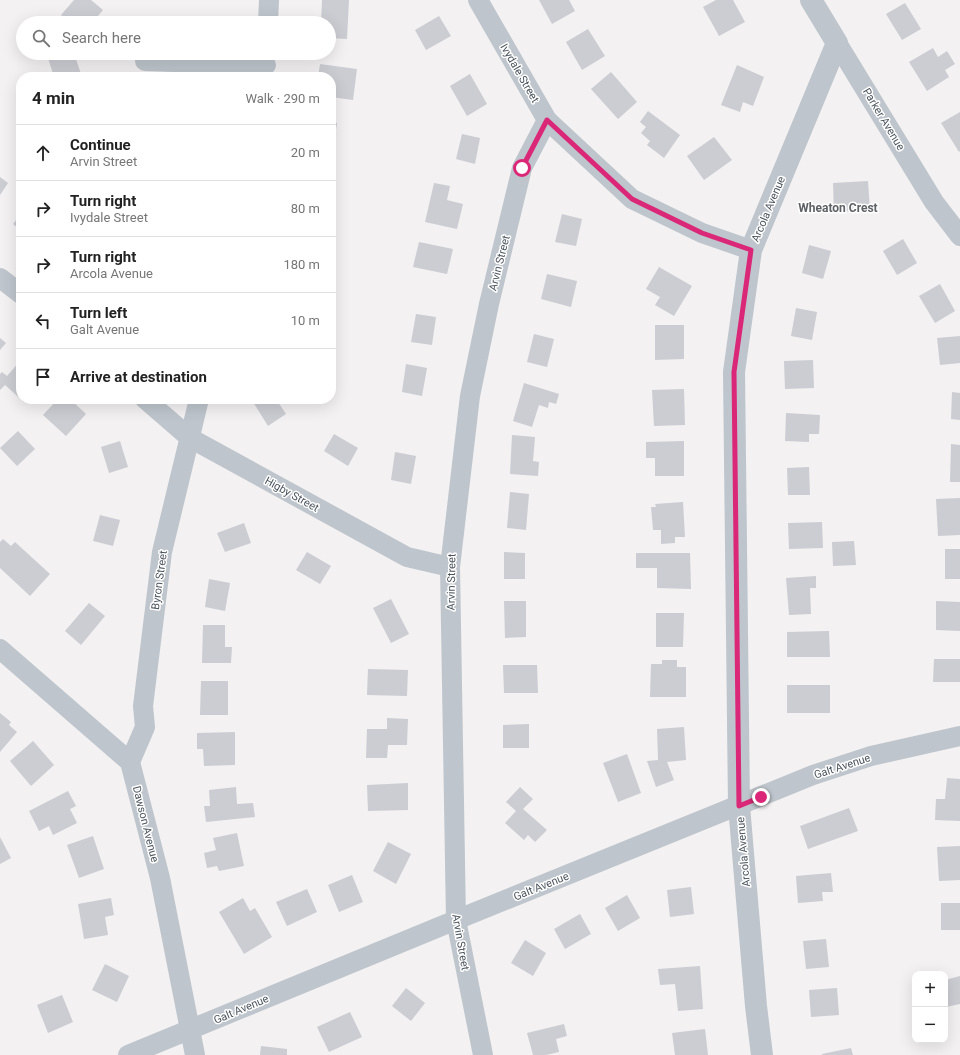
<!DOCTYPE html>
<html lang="en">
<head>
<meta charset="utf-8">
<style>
	body { margin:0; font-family:Roboto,sans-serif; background:#f2f2f2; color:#222 }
	.controls { position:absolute; right:12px; bottom:12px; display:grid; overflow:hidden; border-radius:8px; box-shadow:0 4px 16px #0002 }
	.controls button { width:36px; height:36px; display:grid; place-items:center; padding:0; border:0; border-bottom:1px solid #e0e0e0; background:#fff; color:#222; font:20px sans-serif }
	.stop { position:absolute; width:12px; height:12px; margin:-9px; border:3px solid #db2777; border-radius:50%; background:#fff }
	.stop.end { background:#db2777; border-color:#fff; box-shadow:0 1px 4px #0008 }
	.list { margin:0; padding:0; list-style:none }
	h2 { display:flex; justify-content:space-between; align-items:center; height:52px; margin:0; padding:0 16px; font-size:17px }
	h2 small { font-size:13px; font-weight:400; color:#767676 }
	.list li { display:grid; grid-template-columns:26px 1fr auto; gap:12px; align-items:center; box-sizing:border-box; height:56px; padding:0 16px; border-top:1px solid #e0e0e0 }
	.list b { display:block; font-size:15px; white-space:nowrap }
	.list p { margin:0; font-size:13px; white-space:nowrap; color:#767676 }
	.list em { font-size:13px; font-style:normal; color:#767676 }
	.icon { flex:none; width:22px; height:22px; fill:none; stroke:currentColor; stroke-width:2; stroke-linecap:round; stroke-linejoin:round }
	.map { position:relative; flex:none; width:960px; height:1055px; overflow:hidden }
	.search { position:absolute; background:#fff; box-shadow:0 4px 16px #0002; left:16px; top:16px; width:320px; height:44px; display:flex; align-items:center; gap:10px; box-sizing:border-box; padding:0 14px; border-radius:22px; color:#767676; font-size:15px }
	.panel { position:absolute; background:#fff; box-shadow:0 4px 16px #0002; left:16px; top:72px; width:320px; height:332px; border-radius:16px }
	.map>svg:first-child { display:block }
</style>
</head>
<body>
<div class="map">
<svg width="960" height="1055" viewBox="0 0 960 1055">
	<rect width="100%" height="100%" fill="#f3f1f1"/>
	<!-- building -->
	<g fill="#cbcdd3">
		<path d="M74 0H91L103 10 92 23H70L61 15Z"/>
		<path d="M322 0H349L347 39 329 38V23H321Z"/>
		<path d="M539 0H569L575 11 552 24Z"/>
		<path d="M716 0H733L745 22 719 36 703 7Z"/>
		<path d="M905 3 921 29 902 40 886 14Z"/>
		<path d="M439 16 451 36 426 50 415 30Z"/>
		<path d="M588 29 605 56 582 70 566 42Z"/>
		<path d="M933 48 938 57 947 51 955 64 945 70 949 77 927 91 909 62Z"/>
		<path d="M65 53H74L82 77H54L48 58Z"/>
		<path d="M320 64 357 69 353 100 331 97V77H318Z"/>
		<path d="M737 65 764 77 753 106 743 102 740 112 721 105Z"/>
		<path d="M611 72 637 102 618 119 591 89Z"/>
		<path d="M470 74 487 104 467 116 450 86Z"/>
		<path d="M648 111 680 135 664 158 647 145 650 141 641 133 646 127 640 122Z"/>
		<path d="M960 112V151L959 152 941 123Z"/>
		<path d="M331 121 337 123 332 155H331Z"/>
		<path d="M462 134 480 138 475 164 456 159Z"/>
		<path d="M714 137 732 160 704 180 687 156Z"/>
		<path d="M0 177 8 183 0 195Z"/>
		<path d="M868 181 870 210 834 212 833 183Z"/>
		<path d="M434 183 450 186 447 200 463 204 457 229 425 222Z"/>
		<path d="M21 214V231L13 224Z"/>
		<path d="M562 214 582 219 576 246 555 242Z"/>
		<path d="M331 234 336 235 332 251H331Z"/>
		<path d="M903 239 917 263 897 275 883 251Z"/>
		<path d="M419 242 453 249 447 274 413 267Z"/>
		<path d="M809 245 831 251 823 279 802 273Z"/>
		<path d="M659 267 692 286 674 316 655 305 660 297 646 289Z"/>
		<path d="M547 274 577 281 571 307 541 299Z"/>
		<path d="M940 284 955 311 935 323 919 296Z"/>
		<path d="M796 308 817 312 812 340 791 336Z"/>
		<path d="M416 314 436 317 432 345 411 342Z"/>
		<path d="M655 325H684V359L655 360Z"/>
		<path d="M534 334 554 339 547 367 527 362Z"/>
		<path d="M960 336V363L940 365 937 338Z"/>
		<path d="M0 338 6 343 0 350Z"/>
		<path d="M21 360V399H26L24 402 5 385 0 390V374L2 372 7 376Z"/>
		<path d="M813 360 814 388 785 389 784 361Z"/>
		<path d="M406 364 427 368 422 396 402 392Z"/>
		<path d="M524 383 559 394 556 404 549 402 548 408 539 405 532 427 513 421Z"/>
		<path d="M684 389 685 425 654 426 652 390Z"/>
		<path d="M952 392 960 393V420L951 419Z"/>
		<path d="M58 399H70L86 414 66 436 43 415Z"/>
		<path d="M257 399H276L286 414 268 426 253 402Z"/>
		<path d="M786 413 820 415 819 434H809V442L785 441Z"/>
		<path d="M18 431 35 449 17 466 0 448Z"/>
		<path d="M334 434 358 448 348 466 324 451Z"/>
		<path d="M512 435 535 437 533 461 539 462 538 476 510 474Z"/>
		<path d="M120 441 128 467 109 473 101 447Z"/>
		<path d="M684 441V476H655V458H646V442Z"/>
		<path d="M951 444 960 445V482H950Z"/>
		<path d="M395 452 416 456 411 484 391 480Z"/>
		<path d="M809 467 810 495H788L787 468Z"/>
		<path d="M510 492 529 494 526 530 507 528Z"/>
		<path d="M960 498V535L938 536 936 499Z"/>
		<path d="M683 502 685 537H675V543L661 544V530H653L651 507H656L655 504Z"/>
		<path d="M100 515 120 520 113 546 93 541Z"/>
		<path d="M822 522 823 548 789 549 788 523Z"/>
		<path d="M244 523 251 543 225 552 217 533Z"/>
		<path d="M3 539 11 546 15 542 50 574 30 596 0 568V542Z"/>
		<path d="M854 541 856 565 833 566 832 542Z"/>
		<rect x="945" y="549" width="15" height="30"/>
		<path d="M307 552 331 566 320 584 296 570Z"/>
		<path d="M504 552 525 553V579H504Z"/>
		<path d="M636 553H690L691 589 657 588V568H636Z"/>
		<path d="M816 576V588H810L811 614 789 615 786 578Z"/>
		<path d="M209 579 230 583 225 611 205 607Z"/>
		<path d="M391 599 409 634 391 643 373 608Z"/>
		<path d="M504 601H526V637L505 638Z"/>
		<path d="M936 601 960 602V631L936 630Z"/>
		<path d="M89 603 105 616 81 645 65 631Z"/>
		<path d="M656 613H684L683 647H656Z"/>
		<path d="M203 625H225V647H232L231 663H202Z"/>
		<path d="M829 631 830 657H787V632Z"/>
		<path d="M934 659H960V682H933Z"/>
		<path d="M662 660H677V667H686V697H650L651 664H662Z"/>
		<path d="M503 665H537L538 693H504Z"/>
		<path d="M368 669 408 670 407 696 367 695Z"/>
		<path d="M201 681H228V715H200Z"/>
		<rect x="787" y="685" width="43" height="28"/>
		<path d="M0 713 11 722 9 725 17 732 0 752Z"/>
		<path d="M387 718 408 719 407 745H388L387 758H366L367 729H387Z"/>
		<path d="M529 724V748H503V725Z"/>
		<path d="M684 727 686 760 667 762 674 780 656 787 647 761 658 760 657 729Z"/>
		<path d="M235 732V765L204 766 203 749H197V733Z"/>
		<path d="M33 741 54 765 31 786 10 761Z"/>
		<path d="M627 754 641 793 618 802 603 763Z"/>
		<path d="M947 778 960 779V821L935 820 936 799H945Z"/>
		<path d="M408 783V810L368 811 367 785Z"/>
		<path d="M236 787 237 804 253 803 255 817 206 822 204 806H210L209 790Z"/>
		<path d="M520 787 533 799 523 809 547 830 535 842 528 835 524 840 505 823 516 811 506 802Z"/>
		<path d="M68 791 76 806 70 809 77 823 53 835 49 826 39 831 29 811Z"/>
		<path d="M849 808 858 831 808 849 800 826Z"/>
		<path d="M237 833 244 866 219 871 217 866 207 868 204 853 216 850 213 838Z"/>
		<path d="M93 836 104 869 79 878 67 845Z"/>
		<path d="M0 837 11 858 0 864Z"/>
		<path d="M388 842 411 854 396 884 373 871Z"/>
		<path d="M960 846V880L939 881 937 847Z"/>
		<path d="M831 873 833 892H822L823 901 798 903 796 876Z"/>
		<path d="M352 875 363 902 339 912 328 885Z"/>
		<path d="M691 887 694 914 670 917 667 890Z"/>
		<path d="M307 889 317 912 287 926 276 902Z"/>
		<path d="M627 895 640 918 618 931 605 908Z"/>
		<path d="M111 898 114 915 105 917 108 935 84 939 78 904Z"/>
		<path d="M243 898 250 911 255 908 272 937 244 954 219 912Z"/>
		<rect x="941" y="903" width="19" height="27"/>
		<path d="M580 914 591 934 565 949 554 929Z"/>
		<path d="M826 939 829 967 806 969 803 941Z"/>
		<path d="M525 940 546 953 533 976 511 963Z"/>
		<path d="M105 964 129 976 117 1002 92 990Z"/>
		<path d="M700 966 703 1009 678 1011 675 984 660 985 658 969Z"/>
		<path d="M960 976V1004L946 1007 945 980Z"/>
		<path d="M406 988 425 1003 411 1021 392 1006Z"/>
		<path d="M837 988 839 1015 811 1017 809 990Z"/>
		<path d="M62 995 73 1022 48 1033 37 1005Z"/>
		<path d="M350 1012 362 1037 329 1052 317 1027Z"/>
		<path d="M564 1024 567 1036 556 1039 559 1052 546 1055H533L527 1033Z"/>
		<path d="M705 1029 708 1055H675L672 1033Z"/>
		<path d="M261 1046 287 1049V1055H260Z"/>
		<path d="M851 1048 853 1055H822V1054Z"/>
	</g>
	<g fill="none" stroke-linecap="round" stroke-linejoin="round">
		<!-- minor -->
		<g stroke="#bec5cc" stroke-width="20">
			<path d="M478 0 547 120 632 199 702 233 751 250"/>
			<path d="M268 23 269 0"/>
			<path d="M837 43 934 202 960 236"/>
			<path d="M145 61 266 65"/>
			<path d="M0 278 21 294"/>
			<path d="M145 399 190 438 407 557 450 567"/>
			<path d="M0 649 130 762 160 878 195 1055"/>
			<path d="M130 762 145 727 143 706 162 552 199 399"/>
			<path d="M128 1055 456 920 813 775 871 756 960 736"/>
			<path d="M483 1055 456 920 450 567 470 396 489 304 522 168 547 120"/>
		</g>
		<!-- tertiary -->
		<path stroke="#bec5cc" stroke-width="22" d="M762 1055 756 1006 739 806 734 372 751 250 837 43 811 0"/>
	</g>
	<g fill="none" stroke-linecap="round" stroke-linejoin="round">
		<!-- route -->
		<path stroke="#db2777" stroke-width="5" d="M522 168 547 120 632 199 702 233 751 250 734 372 739 806 761 797"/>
	</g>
	<g text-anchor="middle" stroke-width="3" stroke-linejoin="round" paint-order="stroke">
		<!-- street labels -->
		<g font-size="11" fill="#4b545d" stroke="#fff">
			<text transform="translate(520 73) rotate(60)" y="4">Ivydale Street</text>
			<text transform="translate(884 119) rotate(59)" y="4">Parker Avenue</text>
			<text transform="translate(768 209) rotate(-67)" y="4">Arcola Avenue</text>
			<text transform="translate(499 263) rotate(-76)" y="4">Arvin Street</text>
			<text transform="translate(292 494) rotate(29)" y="4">Higby Street</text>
			<text transform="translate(159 580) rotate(-82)" y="4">Byron Street</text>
			<text transform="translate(451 582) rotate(-89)" y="4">Arvin Street</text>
			<text transform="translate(842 766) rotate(-18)" y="4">Galt Avenue</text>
			<text transform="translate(146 824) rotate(76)" y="4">Dawson Avenue</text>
			<text transform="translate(743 852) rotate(-95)" y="4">Arcola Avenue</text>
			<text transform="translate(541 886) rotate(-22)" y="4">Galt Avenue</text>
			<text transform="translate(461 942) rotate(80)" y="4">Arvin Street</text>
			<text transform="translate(241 1009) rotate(-23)" y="4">Galt Avenue</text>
		</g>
		<!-- neighbourhood labels -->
		<g font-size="12" font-weight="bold" fill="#5e6165" stroke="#fff">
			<text x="838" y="212">Wheaton Crest</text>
		</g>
	</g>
</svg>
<div class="controls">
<button>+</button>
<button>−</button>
</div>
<div class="stop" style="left:522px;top:168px"></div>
<div class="stop end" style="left:761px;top:797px"></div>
<div class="search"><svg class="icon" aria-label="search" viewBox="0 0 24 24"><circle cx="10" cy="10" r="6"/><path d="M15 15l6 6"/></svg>Search here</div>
<section class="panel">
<h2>4 min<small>Walk · 290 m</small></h2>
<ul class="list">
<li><svg class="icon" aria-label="ahead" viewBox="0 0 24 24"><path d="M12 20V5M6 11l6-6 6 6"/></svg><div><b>Continue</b><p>Arvin Street</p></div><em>20 m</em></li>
<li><svg class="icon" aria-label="right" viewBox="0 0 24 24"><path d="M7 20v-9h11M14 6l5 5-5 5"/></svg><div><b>Turn right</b><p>Ivydale Street</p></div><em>80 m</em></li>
<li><svg class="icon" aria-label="right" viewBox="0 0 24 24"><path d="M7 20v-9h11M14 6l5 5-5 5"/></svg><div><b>Turn right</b><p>Arcola Avenue</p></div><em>180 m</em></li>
<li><svg class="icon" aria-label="left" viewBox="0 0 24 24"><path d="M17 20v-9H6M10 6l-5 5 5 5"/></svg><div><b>Turn left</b><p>Galt Avenue</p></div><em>10 m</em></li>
<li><svg class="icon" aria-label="arrive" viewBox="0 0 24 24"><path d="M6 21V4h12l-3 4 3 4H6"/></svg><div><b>Arrive at destination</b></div></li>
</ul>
</section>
</div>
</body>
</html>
